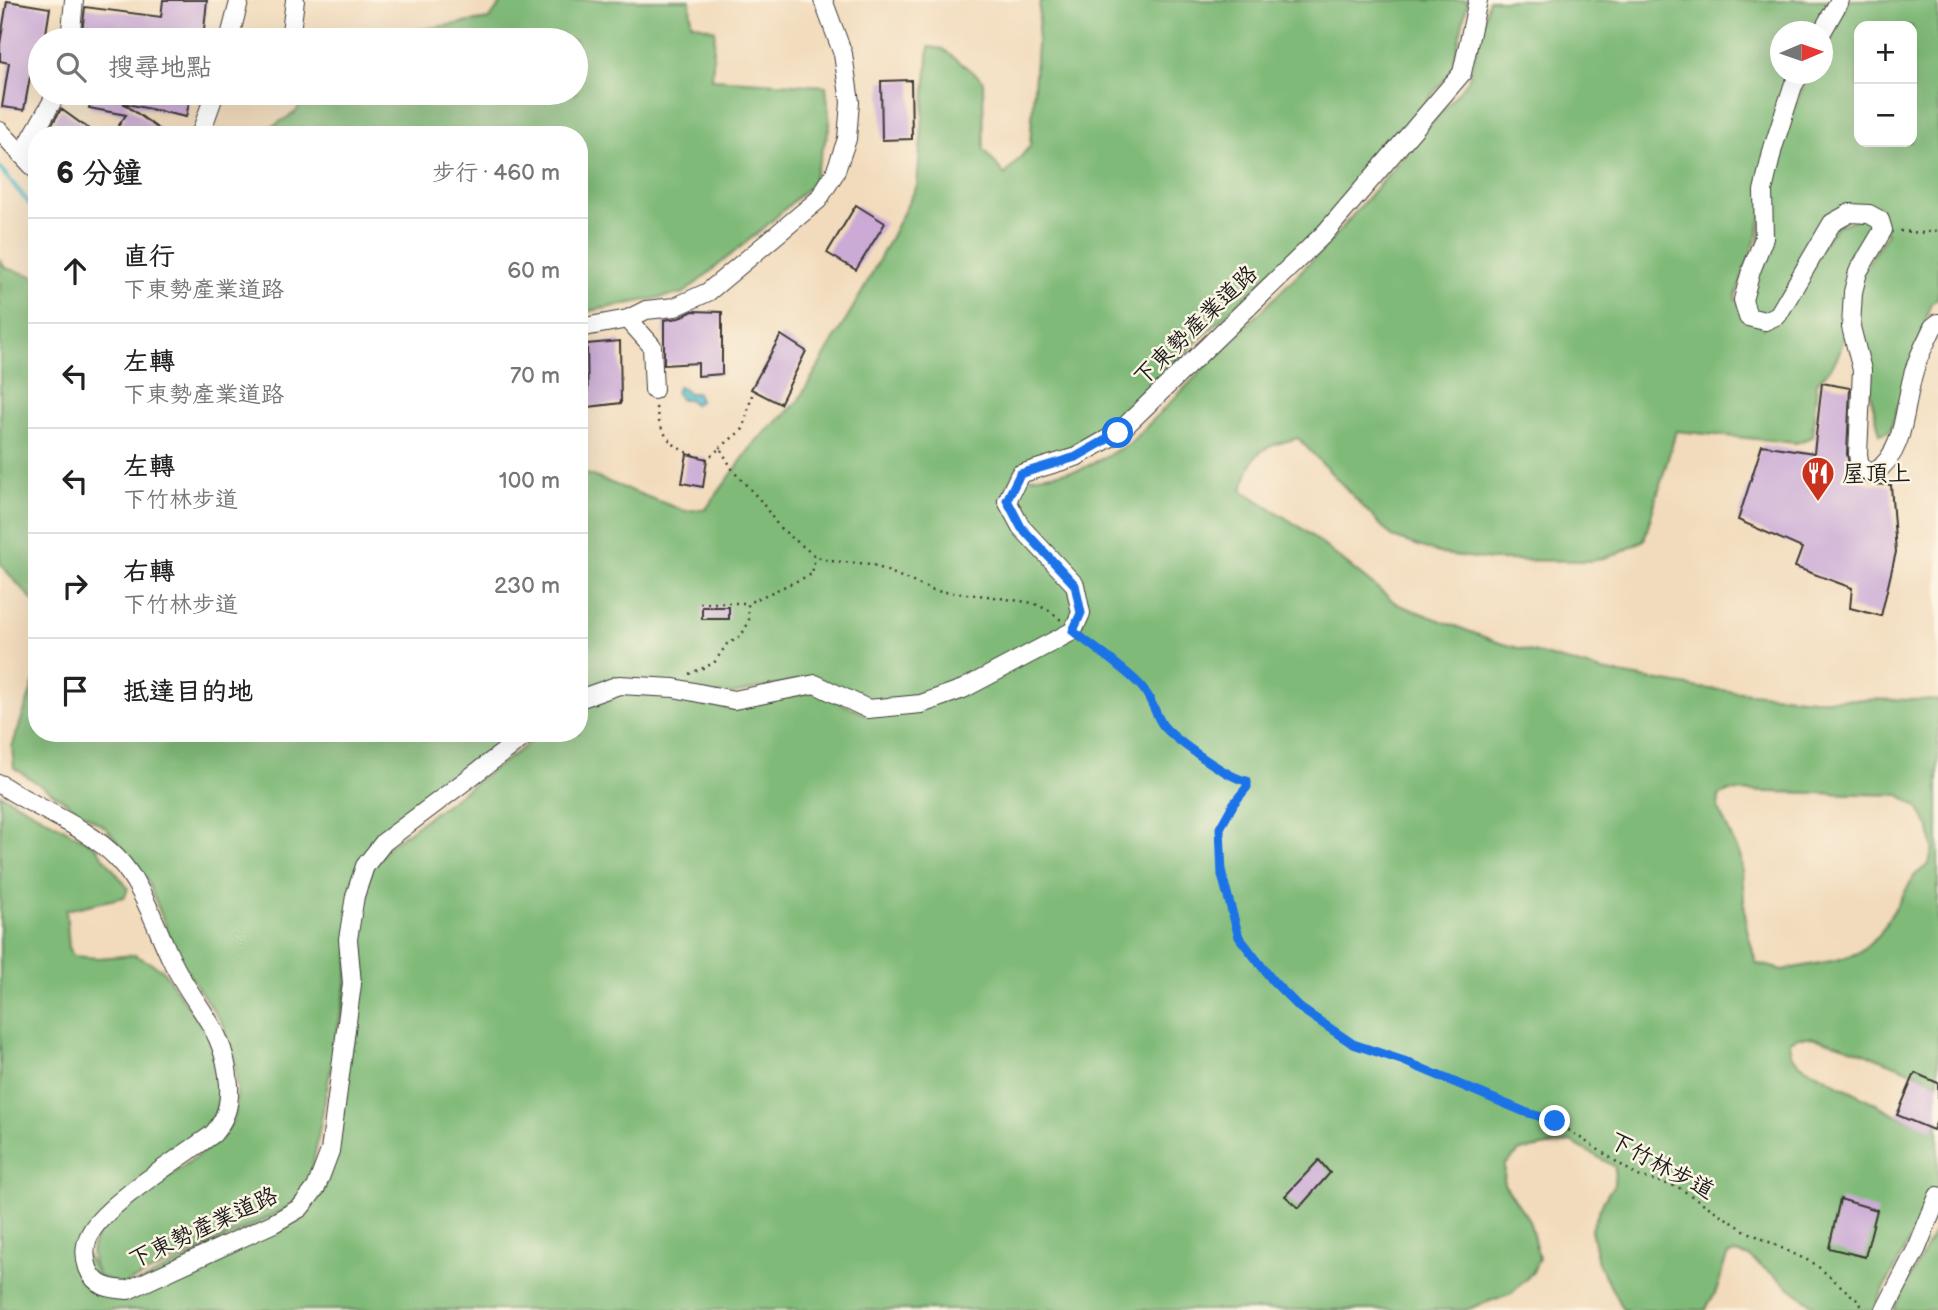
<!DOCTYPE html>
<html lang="zh-TW">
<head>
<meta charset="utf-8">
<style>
	body { margin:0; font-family:"Balsamiq Sans","LXGW WenKai TC",sans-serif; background:#f2f2f2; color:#222 }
	.controls { position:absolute; right:21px; top:21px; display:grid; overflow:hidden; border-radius:14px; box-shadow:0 7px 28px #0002 }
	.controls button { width:63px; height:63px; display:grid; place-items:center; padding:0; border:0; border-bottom:2px solid #e0e0e0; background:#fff; color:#222; font:35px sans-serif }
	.compass { position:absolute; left:1770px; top:21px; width:63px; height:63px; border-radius:50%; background:#fff; box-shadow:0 7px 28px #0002; rotate:88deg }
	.stop { position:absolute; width:21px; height:21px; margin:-16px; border:5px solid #1a73e8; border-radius:50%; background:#fff }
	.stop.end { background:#1a73e8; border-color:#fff; box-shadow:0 2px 7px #0008 }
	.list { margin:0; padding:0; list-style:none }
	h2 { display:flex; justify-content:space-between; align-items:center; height:91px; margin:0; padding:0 28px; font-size:30px }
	h2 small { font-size:23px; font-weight:400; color:#767676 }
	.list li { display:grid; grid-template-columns:46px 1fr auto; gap:21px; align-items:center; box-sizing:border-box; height:105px; padding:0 28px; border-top:2px solid #e0e0e0 }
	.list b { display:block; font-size:26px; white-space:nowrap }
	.list p { margin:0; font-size:23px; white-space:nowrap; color:#767676 }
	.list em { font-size:23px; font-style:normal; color:#767676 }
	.icon { flex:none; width:38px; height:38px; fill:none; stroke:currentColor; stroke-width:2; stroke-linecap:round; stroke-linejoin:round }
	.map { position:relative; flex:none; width:1938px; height:1310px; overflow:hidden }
	.search { position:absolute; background:#fff; box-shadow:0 7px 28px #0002; left:28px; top:28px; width:560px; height:77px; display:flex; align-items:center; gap:18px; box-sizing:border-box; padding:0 24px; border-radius:38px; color:#767676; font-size:26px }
	.panel { position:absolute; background:#fff; box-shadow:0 7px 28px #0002; left:28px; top:126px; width:560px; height:616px; border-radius:28px }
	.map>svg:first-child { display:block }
</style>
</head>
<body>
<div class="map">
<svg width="1938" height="1310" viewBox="0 0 1938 1310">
	<rect width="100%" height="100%" fill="#fcf5e5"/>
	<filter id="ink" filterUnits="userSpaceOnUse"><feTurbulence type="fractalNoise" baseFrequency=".0143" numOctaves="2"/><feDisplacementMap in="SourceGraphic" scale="14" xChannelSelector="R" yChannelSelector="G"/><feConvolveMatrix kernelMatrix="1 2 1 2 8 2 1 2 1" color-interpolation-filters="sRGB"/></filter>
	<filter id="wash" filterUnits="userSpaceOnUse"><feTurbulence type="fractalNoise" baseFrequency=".00686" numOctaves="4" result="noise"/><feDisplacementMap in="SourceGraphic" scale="28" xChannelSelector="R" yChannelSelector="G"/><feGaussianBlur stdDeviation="1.57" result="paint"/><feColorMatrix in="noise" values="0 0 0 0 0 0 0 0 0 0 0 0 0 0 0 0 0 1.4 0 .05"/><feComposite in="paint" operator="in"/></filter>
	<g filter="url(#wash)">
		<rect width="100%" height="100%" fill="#f2dbbc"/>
		<!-- forest -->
		<g fill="#80ba78" stroke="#4e6b4a" stroke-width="2" fill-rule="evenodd">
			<path d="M504 0H690L691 23 715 30 712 79 826 86 830 125 812 184 766 226 684 293 579 313V135H255L263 132 296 112 306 93H576V40H364L384 35 489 19Z"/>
			<path d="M1040 0H1468L1452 71 1320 227 1113 420 1074 452 1016 470 1001 500 1070 587 1075 613 1065 630 919 698 869 702 814 677 732 694 579 692V471L685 511 706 509 755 442 797 403 865 287 917 186 929 47 943 49 983 80 984 150 1005 175 1030 146Z"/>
			<path d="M1489 0H1830L1813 31 1780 32V74H1792L1757 236 1735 298 1763 328 1836 226 1864 217 1877 230C1869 242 1855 258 1852 272 1841 315 1856 349 1817 382L1812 437 1796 443 1676 431 1644 540 1618 554 1592 561 1492 560 1442 554 1392 537 1298 438C1257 449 1255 449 1242 490L1303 529 1397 604 1500 643 1602 671 1700 688 1813 699 1938 700V1083C1913 1072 1824 1033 1799 1037 1796 1037 1793 1040 1790 1041 1788 1055 1793 1058 1803 1066L1897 1115 1933 1129 1938 1119V1187L1876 1304 1877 1310H1820L1749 1257 1736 1253 1728 1255C1722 1266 1722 1277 1717 1289 1714 1297 1708 1302 1706 1310H1623L1598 1263 1591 1229 1603 1202 1614 1184 1615 1167 1571 1142 1520 1151 1505 1165 1504 1184 1529 1220 1539 1258 1533 1272 1512 1293 1466 1310H0V794L94 845 128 888 125 897 66 910 69 947 73 956 98 958 135 955 162 969 213 1042 220 1092 215 1116 205 1132 81 1248 113 1296 321 1190 352 941 370 870 390 845 543 733H579V707L622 693 667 696 733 709 814 691 865 714 965 694 1086 613 1026 526 1013 502 1024 478 1080 470 1129 444 1328 244 1468 81ZM1729 791 1899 795 1917 806 1930 828 1933 848 1929 864 1915 875 1879 935 1858 953 1837 960 1782 970 1756 963 1746 925 1741 858 1718 808 1719 796Z"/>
			<path d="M1849 0H1938V298L1931 303 1890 431 1880 434 1854 326 1862 273 1887 233 1850 209 1776 309 1765 315 1753 311 1749 298C1763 222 1773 142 1810 74H1822L1823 50ZM1859 26H1912V142H1859Z"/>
			<path d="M0 260 5 268 37 277V605L0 564Z"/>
			<path d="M37 674V733H521L360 861 346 985 309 1186 292 1205 123 1285 99 1277C86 1251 90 1245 106 1223L223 1137 235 1116 237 1091 235 1062 224 1026 179 960 146 877 106 828 14 768 12 747Z"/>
			<path d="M1938 1225V1310H1894L1896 1304Z"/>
		</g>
		<!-- water -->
		<path fill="#4eb8cb" stroke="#356a74" stroke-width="2" d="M679 386 689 393H697L700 401 694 404 688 399H680L676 392Z"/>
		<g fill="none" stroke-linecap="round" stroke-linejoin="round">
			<!-- stream -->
			<path stroke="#4eb8cb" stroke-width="4.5" d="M0 168 37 213"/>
		</g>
		<g id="blocks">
			<!-- building -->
			<g fill="#cbaad6">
				<path d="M163 0H207L203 40H81L85 7 161 17Z"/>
				<path d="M7 1 50 8 45 40H40V68L32 66 24 110 2 107 9 63 0 61V44Z"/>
				<path d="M911 80 912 139 882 140 881 81Z"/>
				<path d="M93 93H191L186 117 123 103 167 135H112L126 115 89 108Z"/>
				<path d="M61 109 97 135H46Z"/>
				<path d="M856 205 885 223 856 270 827 253Z"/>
				<path d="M693 311 722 312V374L698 376V363L664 365V320L679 318Z"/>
				<path d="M781 335 806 351 780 404 751 389Z"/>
				<path d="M620 341 621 403 588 407 587 344Z"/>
				<path d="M1822 383 1850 388 1847 454 1851 475 1870 484 1891 485 1896 552 1881 616 1850 608 1852 588 1795 567 1802 548 1738 520 1762 445 1814 453Z"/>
				<path d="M687 454 707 459 703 487 682 483Z"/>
				<rect x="702" y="607" width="27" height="12"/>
				<path d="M1915 1073 1938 1083V1119L1933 1130 1897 1115Z"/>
				<path d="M1319 1160 1330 1173 1299 1208 1285 1196Z"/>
				<path d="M1840 1199 1877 1210 1865 1257 1829 1248Z"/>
			</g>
		</g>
	</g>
	<g filter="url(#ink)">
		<use href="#blocks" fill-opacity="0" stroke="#3c3934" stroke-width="2"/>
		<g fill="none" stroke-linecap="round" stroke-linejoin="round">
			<defs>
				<g id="minor">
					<path d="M1822 32 1840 0"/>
					<path d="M70 40 74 0"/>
					<path d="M229 40 239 2"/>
					<path d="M290 40 295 0"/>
					<path d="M1800 74 1793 86 1773 148 1763 191 1764 238 1751 271 1743 300 1748 317 1765 321 1778 315 1832 223 1850 213 1869 214 1880 220 1883 230 1858 272 1853 292 1851 327 1862 370 1858 454 1860 468 1874 473C1908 450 1903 403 1915 368 1919 354 1927 341 1933 327L1938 323"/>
					<path d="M0 131 37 171"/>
					<path d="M200 135 215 93"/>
					<path d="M22 155 57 93"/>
					<path d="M628 319 652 346 654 390"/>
					<path d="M579 328 628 319 646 310 675 307 708 292 818 200 835 173 847 139 850 102 843 54 823 0"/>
					<path d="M579 699 619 685 674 688 734 700 815 684 868 709 921 704 963 689 1073 631 1081 613 1075 585 1021 527 1007 501 1020 474 1076 457 1118 433 1325 233 1462 73 1478 0"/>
					<path d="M0 784C38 810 85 825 117 858 143 885 156 928 172 961 195 1009 225 1027 229 1085 230 1105 226 1119 213 1134 183 1156 107 1203 91 1232 84 1244 84 1256 88 1268 95 1287 110 1289 128 1290L274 1223 300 1208 316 1188 330 1151 352 984 348 939 355 896 365 866 384 842 529 733"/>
					<path d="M1885 1310 1917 1248 1938 1196"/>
				</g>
			</defs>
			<!-- minor casing -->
			<use href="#minor" stroke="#3c3934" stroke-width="20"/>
			<!-- path -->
			<g stroke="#3c3934" stroke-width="2.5" stroke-dasharray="2 5" stroke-linecap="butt">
				<path d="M1900 231 1923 233 1938 230"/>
				<path d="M656 407C660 439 677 452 707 459L720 448 734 472 761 501 779 527 815 556 829 561 871 564 934 591 987 596 1033 603 1050 611 1061 620"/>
				<path d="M720 448 743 429 752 395"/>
				<path d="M700 603H748"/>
				<path d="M1084 640C1102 655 1122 668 1139 684 1153 697 1154 713 1163 725 1175 739 1230 780 1247 781V787L1234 803 1220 828 1222 875 1239 937 1273 981 1300 1008 1353 1044 1404 1061 1525 1112 1555 1121 1638 1176 1678 1187 1744 1230 1815 1264 1856 1299 1865 1310"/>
				<path d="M689 674 714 663 727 644 737 639 745 630 749 620 748 603 812 574 815 556"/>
			</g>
			<!-- minor -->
			<use href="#minor" stroke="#fff" stroke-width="18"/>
		</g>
	</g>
	<g fill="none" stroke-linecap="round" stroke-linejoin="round" filter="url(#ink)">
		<!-- route -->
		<path stroke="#1a73e8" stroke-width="9" d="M1118 433 1076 457 1020 474 1007 500 1021 527 1075 585 1081 613 1073 631C1094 648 1123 667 1141 686 1151 697 1154 711 1162 724 1172 738 1231 780 1247 781V787L1234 803 1220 828 1222 875 1239 937 1273 981 1300 1008 1353 1044 1404 1061 1525 1112 1555 1121"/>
	</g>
	<!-- icons -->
	<defs>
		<symbol id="restaurant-pin" viewBox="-11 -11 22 30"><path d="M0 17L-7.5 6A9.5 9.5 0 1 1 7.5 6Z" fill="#c8321e" stroke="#fcf5e5"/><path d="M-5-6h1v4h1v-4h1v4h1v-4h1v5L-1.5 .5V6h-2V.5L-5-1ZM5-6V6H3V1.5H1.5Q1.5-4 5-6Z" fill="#fff"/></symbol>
	</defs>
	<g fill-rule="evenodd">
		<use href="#restaurant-pin" x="1799" y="454" width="38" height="52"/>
	</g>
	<g text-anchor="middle" stroke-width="5" stroke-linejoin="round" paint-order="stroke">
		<!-- street labels -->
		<g font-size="23" fill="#1c1c1c" stroke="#fcf5e5">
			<text transform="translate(1195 325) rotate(-44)" y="8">下東勢產業道路</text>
			<text transform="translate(1662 1165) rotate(28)" y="8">下竹林步道</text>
			<text transform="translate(203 1227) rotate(-25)" y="8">下東勢產業道路</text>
		</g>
		<!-- poi labels -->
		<g font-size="23" fill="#1c1c1c" stroke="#fcf5e5" text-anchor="start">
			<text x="1842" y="481">屋頂上</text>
		</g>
	</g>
</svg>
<div class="controls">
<button>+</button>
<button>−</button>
</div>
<svg class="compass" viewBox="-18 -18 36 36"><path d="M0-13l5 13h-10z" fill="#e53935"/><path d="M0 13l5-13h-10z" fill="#767676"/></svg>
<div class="stop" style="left:1118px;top:433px"></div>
<div class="stop end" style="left:1555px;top:1121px"></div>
<div class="search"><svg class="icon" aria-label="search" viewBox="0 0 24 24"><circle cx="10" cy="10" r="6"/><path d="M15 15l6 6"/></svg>搜尋地點</div>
<section class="panel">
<h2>6 分鐘<small>步行 · 460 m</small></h2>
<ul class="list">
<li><svg class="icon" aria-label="ahead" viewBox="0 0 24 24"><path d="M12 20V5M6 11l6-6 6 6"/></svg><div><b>直行</b><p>下東勢產業道路</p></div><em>60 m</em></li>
<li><svg class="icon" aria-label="left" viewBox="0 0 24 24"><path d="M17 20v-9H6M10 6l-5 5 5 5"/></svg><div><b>左轉</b><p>下東勢產業道路</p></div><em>70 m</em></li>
<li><svg class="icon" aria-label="left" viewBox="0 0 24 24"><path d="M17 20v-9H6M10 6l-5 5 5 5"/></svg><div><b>左轉</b><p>下竹林步道</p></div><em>100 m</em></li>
<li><svg class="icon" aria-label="right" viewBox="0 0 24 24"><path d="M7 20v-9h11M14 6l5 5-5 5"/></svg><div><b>右轉</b><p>下竹林步道</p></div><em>230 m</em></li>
<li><svg class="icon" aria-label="arrive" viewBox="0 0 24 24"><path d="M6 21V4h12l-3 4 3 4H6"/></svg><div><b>抵達目的地</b></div></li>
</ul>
</section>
</div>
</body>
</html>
